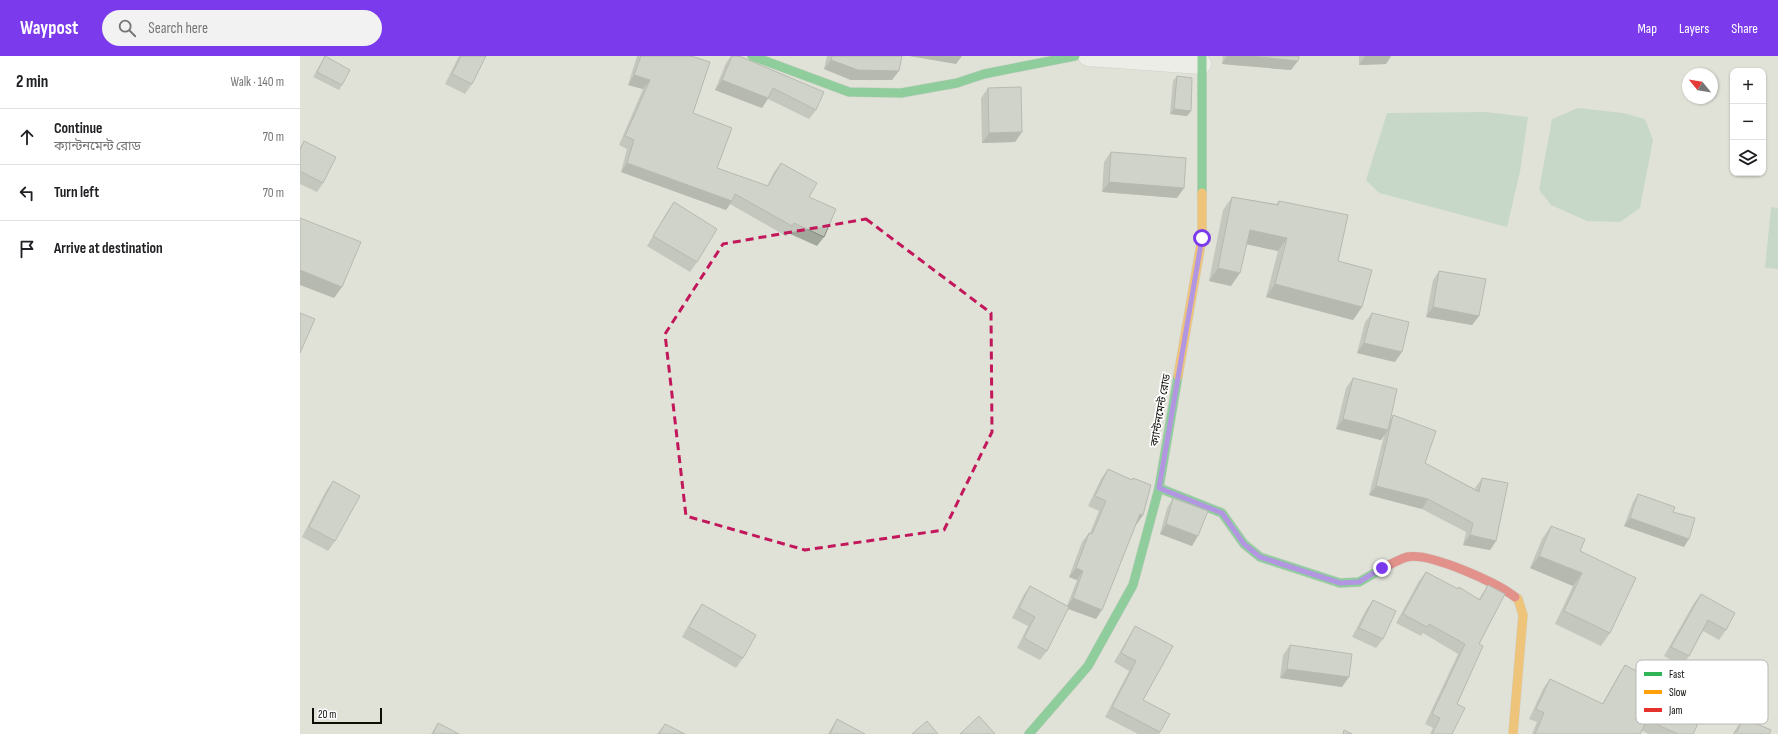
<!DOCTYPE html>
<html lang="en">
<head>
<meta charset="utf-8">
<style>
	body { margin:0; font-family:"Sofia Sans Condensed","Noto Sans Bengali",sans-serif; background:#f2f2f2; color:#202124 }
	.controls { position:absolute; right:12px; top:12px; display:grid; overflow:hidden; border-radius:8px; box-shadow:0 1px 3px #0004 }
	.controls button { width:36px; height:36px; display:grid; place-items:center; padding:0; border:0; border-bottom:1px solid #e0e0e0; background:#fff; color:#202124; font:20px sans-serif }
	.compass { position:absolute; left:1382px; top:12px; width:36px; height:36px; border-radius:50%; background:#fff; box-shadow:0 1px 3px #0004; rotate:300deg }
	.scale { position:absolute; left:12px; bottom:10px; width:70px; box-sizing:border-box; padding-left:4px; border:2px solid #0d0e08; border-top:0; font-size:11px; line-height:14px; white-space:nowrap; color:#0d0e08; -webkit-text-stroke:3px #fff; paint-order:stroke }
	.stop { position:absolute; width:12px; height:12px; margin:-9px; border:3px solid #7c3aed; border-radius:50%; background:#fff }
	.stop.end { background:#7c3aed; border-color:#fff; box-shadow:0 1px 4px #0008 }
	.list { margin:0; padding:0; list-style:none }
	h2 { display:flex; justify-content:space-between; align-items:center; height:52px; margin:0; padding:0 16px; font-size:17px }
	h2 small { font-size:13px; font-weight:400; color:#757577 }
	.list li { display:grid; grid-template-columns:26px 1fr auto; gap:12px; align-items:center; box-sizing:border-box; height:56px; padding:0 16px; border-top:1px solid #e0e0e0 }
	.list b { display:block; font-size:15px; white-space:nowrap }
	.list p { margin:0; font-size:13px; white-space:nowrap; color:#757577 }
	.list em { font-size:13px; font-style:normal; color:#757577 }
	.icon { flex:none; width:22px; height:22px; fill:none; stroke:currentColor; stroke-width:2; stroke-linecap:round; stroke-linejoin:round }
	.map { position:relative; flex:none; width:1478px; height:678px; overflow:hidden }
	header { display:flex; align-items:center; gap:24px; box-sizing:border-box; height:56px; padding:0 20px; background:#7c3aed; color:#fff }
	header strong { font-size:19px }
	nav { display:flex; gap:22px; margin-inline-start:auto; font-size:14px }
	.search { width:280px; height:36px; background:#f2f2f2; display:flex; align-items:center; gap:10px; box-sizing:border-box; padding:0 14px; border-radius:22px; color:#757577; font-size:15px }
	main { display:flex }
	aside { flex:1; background:#fff }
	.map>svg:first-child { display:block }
</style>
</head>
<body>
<header>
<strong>Waypost</strong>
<div class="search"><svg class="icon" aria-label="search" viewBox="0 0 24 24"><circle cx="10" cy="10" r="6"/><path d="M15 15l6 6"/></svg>Search here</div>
<nav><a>Map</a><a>Layers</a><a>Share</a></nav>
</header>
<main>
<aside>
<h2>2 min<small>Walk · 140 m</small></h2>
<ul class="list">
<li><svg class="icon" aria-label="ahead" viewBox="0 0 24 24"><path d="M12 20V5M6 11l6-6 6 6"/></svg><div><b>Continue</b><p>ক্যান্টনমেন্ট রোড</p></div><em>70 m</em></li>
<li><svg class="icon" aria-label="left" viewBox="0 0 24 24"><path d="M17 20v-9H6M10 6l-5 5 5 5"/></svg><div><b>Turn left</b></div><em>70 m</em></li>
<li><svg class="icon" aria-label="arrive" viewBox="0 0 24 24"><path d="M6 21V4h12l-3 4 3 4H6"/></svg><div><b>Arrive at destination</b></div></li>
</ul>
</aside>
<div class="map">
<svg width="1478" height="678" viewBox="0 0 1478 678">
	<rect width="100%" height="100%" fill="#e0e2d8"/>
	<!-- water -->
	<g fill="#a8cdb6">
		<path d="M1278 52 1323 57 1345 63 1353 84 1340 152 1320 166 1287 165 1251 149 1239 134 1252 63Z"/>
		<path d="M1186 56 1228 61 1220 116 1207 171 1079 137 1066 124 1087 57Z"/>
		<path d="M1471 151 1478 152V213L1465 212Z"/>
	</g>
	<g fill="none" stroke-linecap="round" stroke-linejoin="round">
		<defs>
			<path id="street" d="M788 0 901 8"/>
			<g id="fast">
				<path d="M452 0 549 36 601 37 657 27 684 18 775 0"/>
				<path d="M902 137V0"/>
				<path d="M859 432 922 457 944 488 960 501 1040 527 1059 526 1087 510"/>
				<path d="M729 678 788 610 833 529 859 432 878 320"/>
			</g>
			<g id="slow">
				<path d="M878 320 902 182V137"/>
				<path d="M1213 678 1223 559 1218 543 1215 541"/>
			</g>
			<path id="jam" d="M1087 510C1093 507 1100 503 1107 501 1129 496 1198 527 1215 541"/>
		</defs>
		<!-- street casing -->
		<use href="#street" stroke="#bdbeb6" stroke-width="21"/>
		<!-- fast casing -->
		<use href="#fast" stroke="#bdbeb6" stroke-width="10"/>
		<!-- slow casing -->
		<use href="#slow" stroke="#bdbeb6" stroke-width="10"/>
		<!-- jam casing -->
		<use href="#jam" stroke="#bdbeb6" stroke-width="10"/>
		<!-- street -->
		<use href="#street" stroke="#fafbf9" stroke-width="20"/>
		<!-- fast -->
		<use href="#fast" stroke="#30b455" stroke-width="9"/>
		<!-- slow -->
		<use href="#slow" stroke="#ff9f0a" stroke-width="9"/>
		<!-- jam -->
		<use href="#jam" stroke="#e5322d" stroke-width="9"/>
	</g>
	<!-- wall -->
	<g fill="#a2a79c">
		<path d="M25 0 42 29 39 34 13 21 22 5Z"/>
		<path d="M159 0H186L172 28 165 38 145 28Z"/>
		<path d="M337 0H391L393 57 417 112 467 130 474 116 481 107 509 141 524 181 517 190 488 177 486 180 430 148 426 154 321 116 327 93 319 89 343 33 328 29Z"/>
		<path d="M431 0H439L516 54 509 63 468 43 462 52 415 34 426 7Z"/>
		<path d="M527 0H602L592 24H551L524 13Z"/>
		<path d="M923 0H999L991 14 922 8Z"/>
		<path d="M1059 0H1091L1086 8 1059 9Z"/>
		<path d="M877 20 891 55 887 60 870 58 873 25Z"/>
		<path d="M688 32 722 76 715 86 682 87 681 42Z"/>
		<path d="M4 85 23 127 17 136 0 128V91Z"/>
		<path d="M811 96 877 142 802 136 804 106Z"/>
		<path d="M932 141 976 148 979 145 1038 205 1062 251 1053 264 966 241 978 195 947 188 931 230 909 225 923 154Z"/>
		<path d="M374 146 397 206 390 216 347 190 367 156Z"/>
		<path d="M1139 215 1179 260 1172 269 1126 261 1133 224Z"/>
		<path d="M1072 257 1095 306 1057 297 1065 266Z"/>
		<path d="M1053 322 1091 363 1093 359 1125 407 1175 433V432L1182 422 1196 485 1190 494 1163 489 1166 476 1122 453 1069 439 1084 380 1081 384 1036 373 1046 332Z"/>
		<path d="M808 413 831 424 833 422 843 459 836 469V468L796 563 768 553 747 595 740 604 717 592 728 570 712 562 723 540 730 530 767 550 777 524 769 521 782 486 789 477H790L799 455 788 450 801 423Z"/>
		<path d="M33 425 35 485 28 495 2 481 26 435Z"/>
		<path d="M1338 438 1373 456 1384 491 1324 470 1333 446Z"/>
		<path d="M873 442 892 490 860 478 867 452Z"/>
		<path d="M1251 470 1280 495 1310 577 1301 590 1255 568 1273 530 1230 512 1242 483Z"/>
		<path d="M1126 516 1157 533 1179 543 1188 529 1179 588 1157 648 1152 678H1130L1133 672 1125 668 1158 598 1123 577 1121 580 1096 567 1119 525Z"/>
		<path d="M1401 538 1426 574 1419 584 1403 575 1389 600 1382 610 1364 600 1394 547Z"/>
		<path d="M1073 544 1083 583 1076 592 1052 581 1066 554Z"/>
		<path d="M402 548 443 602 436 612 382 581 395 558Z"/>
		<path d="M835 570 843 644 860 676 859 678H838L805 661 829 615 814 606 829 580Z"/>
		<path d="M990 589 1042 631 980 622 983 599Z"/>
		<path d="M1325 609 1365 630 1367 628 1393 678H1349L1342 675 1340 678H1232L1237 666 1229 663 1243 633 1250 623 1302 648 1319 618Z"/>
		<path d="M1443 662 1469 678H1433L1437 671Z"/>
		<path d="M537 663 565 678H528Z"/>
		<path d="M138 667 159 678H131Z"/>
		<path d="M365 668 385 678H357Z"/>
	</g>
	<!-- shaded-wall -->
	<g fill="#84887f">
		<path d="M609 0H662L656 8Z"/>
		<path d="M927 0H949L998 5 991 14 922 8Z"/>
		<path d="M1065 0H1091L1086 8 1059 9Z"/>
		<path d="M531 4 599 15 592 24H551L524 13Z"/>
		<path d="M334 19 350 24 343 33 328 29Z"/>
		<path d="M422 24 468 42 462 52 415 34Z"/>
		<path d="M874 53 891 55 887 60 870 58Z"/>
		<path d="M722 76 715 86 682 87 689 77Z"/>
		<path d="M327 107 432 145 426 154 321 116Z"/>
		<path d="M809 126 884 132 877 142 802 136Z"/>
		<path d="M950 174 987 182 978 195 941 187Z"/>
		<path d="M918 212 940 217 931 230 909 225Z"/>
		<path d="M0 214 42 231 34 242 0 229Z"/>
		<path d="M975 228 1062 251 1053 264 966 241Z"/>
		<path d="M1133 251 1179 260 1172 269 1126 261Z"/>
		<path d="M1064 287 1102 296 1095 306 1057 297Z"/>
		<path d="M1043 363 1088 374 1081 384 1036 373Z"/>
		<path d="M1076 430 1128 443 1122 453 1069 439Z"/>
		<path d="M840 458 843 459 836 469 833 467Z"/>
		<path d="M1330 462 1389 483 1384 491 1324 470Z"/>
		<path d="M866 468 898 480 892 490 860 478Z"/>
		<path d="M1170 479 1196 485 1190 494 1163 489Z"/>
		<path d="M1239 500 1282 517 1273 530 1230 512Z"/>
		<path d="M776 512 783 515 777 524 769 521Z"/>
		<path d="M773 542 802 554 796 563 766 552Z"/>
		<path d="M987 613 1049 621 1042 631 980 622Z"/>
	</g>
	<!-- building -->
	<g fill="#bcc2b5" stroke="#84887f">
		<path d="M25 0 50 14 42 29 17 16Z"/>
		<path d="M161 0H186L172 28 152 18Z"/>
		<path d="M341 0H391L410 6 393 57 432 72 417 112 468 130 481 107 517 127 509 141 536 153 524 181 494 167 492 170 435 138 432 145 327 107 334 84 325 80 350 24 334 19Z"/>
		<path d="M432 0H439L524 36 516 54 473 32 468 42 422 24Z"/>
		<path d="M532 0H602L599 15 558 14 531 4Z"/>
		<path d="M949 0H999L998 5Z"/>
		<path d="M877 20 892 22 891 55 874 53Z"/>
		<path d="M721 31 722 76 689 77 688 32Z"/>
		<path d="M4 85 36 101 23 127 0 115V94Z"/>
		<path d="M811 96 886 102 884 132 809 126Z"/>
		<path d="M932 141 978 149 979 145 1048 159 1038 205 1072 214 1062 251 975 228 987 182 950 174 940 217 918 212Z"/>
		<path d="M374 146 417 173 397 206 353 180Z"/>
		<path d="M0 162 61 186 42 231 0 214Z"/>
		<path d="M1139 215 1186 223 1179 260 1133 251Z"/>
		<path d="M0 257 15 263 0 297Z"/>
		<path d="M1072 257 1109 266 1102 296 1064 287Z"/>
		<path d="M1053 322 1097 333 1088 374 1043 363Z"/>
		<path d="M1093 359 1136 375 1125 407 1179 436 1182 422 1208 427 1196 485 1170 479 1173 467 1128 443 1076 430Z"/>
		<path d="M808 413 832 424 833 422 851 429 843 459 840 458 802 554 773 542 783 515 776 512 789 477 792 478 806 445 795 440Z"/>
		<path d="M33 425 60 440 35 485 9 471Z"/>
		<path d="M1338 438 1375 451 1373 456 1395 462 1389 483 1330 462Z"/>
		<path d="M873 442 908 455 898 480 866 468Z"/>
		<path d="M1251 470 1285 483 1280 495 1336 522 1310 577 1264 555 1282 517 1239 500Z"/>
		<path d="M1126 516 1158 533 1159 531 1180 544 1188 529 1205 538 1179 588 1183 590 1157 648 1165 652 1152 678H1132L1140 662 1132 658 1165 588 1129 568 1127 571 1103 558Z"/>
		<path d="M730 530 769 551 747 595 724 582 735 561 719 552Z"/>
		<path d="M1401 538 1435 557 1426 574 1408 564 1389 600 1371 591Z"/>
		<path d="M1073 544 1096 555 1083 583 1059 572Z"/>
		<path d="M402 548 456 579 443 602 389 571Z"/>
		<path d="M835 570 873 590 843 644 870 658 860 676 812 651 836 605 821 597Z"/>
		<path d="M990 589 1052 598 1049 621 987 613Z"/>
		<path d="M1325 609 1366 631 1367 628 1408 646 1393 678H1378L1347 664 1340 678H1235L1244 657 1236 653 1250 623 1303 648Z"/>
		<path d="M679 660 695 678H660Z"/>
		<path d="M1443 662 1471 674 1469 678H1434L1435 675 1437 676Z"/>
		<path d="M537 663 565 678H530Z"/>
		<path d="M627 665 638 678H612Z"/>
		<path d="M138 667 159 678H133Z"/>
		<path d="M365 668 385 678H359Z"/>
		<path d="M1044 674 1052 678H1043Z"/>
	</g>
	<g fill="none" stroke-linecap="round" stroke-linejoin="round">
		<!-- route -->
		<path stroke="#7c3aed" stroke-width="5" d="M902 182 859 432 922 457 944 488 960 501 1040 527 1059 526 1082 512"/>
	</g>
	<!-- marked area -->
	<path d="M0 0H1478V678H0ZM566 163 691 257 692 376 644 474 505 494 386 460 365 278 423 188Z" fill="#e0e2d8" fill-opacity=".55" fill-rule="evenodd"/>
	<path fill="none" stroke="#c2185b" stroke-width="3" stroke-dasharray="8 5" stroke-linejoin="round" d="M566 163 691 257 692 376 644 474 505 494 386 460 365 278 423 188Z"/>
	<g text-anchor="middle" stroke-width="3.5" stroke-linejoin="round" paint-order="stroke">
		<!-- street labels -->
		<g font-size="11" fill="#0d0e08" stroke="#fff">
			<text transform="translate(860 354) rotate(-80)" y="4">ক্যান্টনমেন্ট রোড</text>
		</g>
	</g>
	<!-- legend -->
	<rect x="1336" y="604" width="132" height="64" rx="6" fill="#fff" stroke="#b6b7b5" stroke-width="1"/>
	<rect x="1344" y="616" width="18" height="4" fill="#30b455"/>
	<rect x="1344" y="634" width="18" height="4" fill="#ff9f0a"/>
	<rect x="1344" y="652" width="18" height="4" fill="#e5322d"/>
	<g font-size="11" fill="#0d0e08">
		<text x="1369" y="622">Fast</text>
		<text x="1369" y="640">Slow</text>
		<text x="1369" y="658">Jam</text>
	</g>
</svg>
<div class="controls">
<button>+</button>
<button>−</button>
<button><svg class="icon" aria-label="layers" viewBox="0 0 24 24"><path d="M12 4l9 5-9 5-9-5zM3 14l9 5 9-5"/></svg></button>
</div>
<svg class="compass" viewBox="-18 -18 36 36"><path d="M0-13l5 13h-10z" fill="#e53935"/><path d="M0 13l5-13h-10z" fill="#757577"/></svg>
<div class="scale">20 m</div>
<div class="stop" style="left:902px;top:182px"></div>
<div class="stop end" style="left:1082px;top:512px"></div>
</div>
</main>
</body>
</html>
